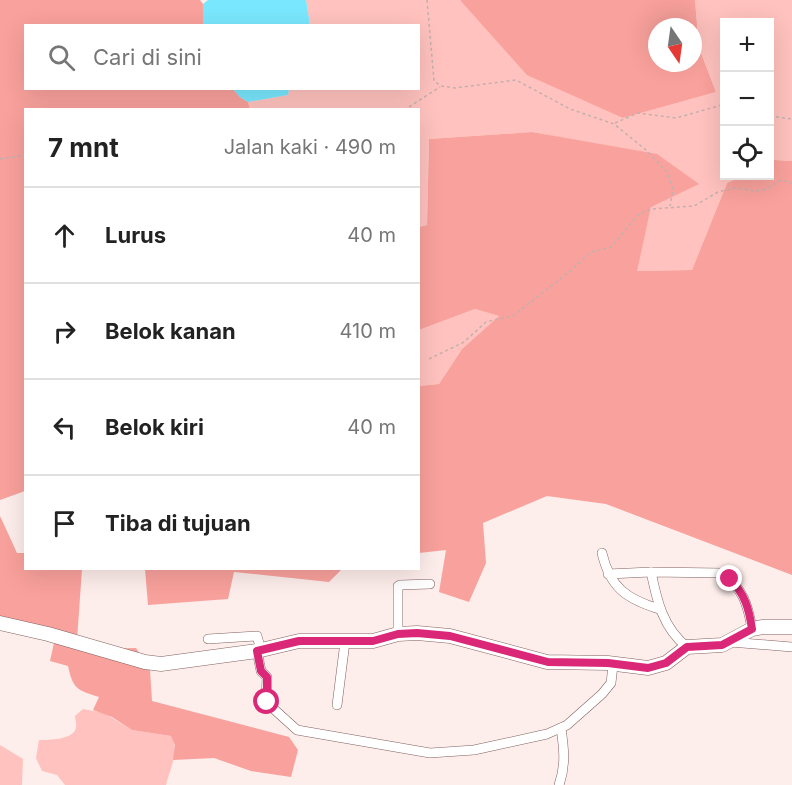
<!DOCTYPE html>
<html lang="id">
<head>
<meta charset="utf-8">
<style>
	body { margin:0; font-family:Inter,sans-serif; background:#f6f6f6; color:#222 }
	.controls { position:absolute; right:18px; top:18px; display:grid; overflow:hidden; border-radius:0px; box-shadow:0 6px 24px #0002 }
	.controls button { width:54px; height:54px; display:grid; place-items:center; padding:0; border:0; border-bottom:2px solid #e0e0e0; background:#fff; color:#222; font:30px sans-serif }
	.compass { position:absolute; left:648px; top:18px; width:54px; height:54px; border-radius:50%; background:#fff; box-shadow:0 6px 24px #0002; rotate:167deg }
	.stop { position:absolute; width:18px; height:18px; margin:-14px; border:4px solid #db2777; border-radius:50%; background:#fff }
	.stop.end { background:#db2777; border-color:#fff; box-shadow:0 2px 6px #0008 }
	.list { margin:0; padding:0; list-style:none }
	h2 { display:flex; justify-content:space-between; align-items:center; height:78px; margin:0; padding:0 24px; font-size:26px }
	h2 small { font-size:20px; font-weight:400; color:#767676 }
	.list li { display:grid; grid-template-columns:39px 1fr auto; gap:18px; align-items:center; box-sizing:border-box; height:96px; padding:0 24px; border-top:2px solid #e0e0e0 }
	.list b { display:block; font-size:22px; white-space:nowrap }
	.list em { font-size:20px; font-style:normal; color:#767676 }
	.icon { flex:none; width:33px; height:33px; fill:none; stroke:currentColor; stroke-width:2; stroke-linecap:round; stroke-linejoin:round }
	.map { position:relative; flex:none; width:792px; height:785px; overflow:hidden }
	.search { position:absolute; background:#fff; box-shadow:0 6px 24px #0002; left:24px; top:24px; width:396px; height:66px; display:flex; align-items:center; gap:15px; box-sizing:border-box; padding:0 21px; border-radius:0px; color:#767676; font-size:22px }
	.panel { position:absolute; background:#fff; box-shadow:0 6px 24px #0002; left:24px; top:108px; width:396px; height:462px; border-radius:0px }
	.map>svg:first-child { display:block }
</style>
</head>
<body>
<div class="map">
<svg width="792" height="785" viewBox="0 0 792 785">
	<rect width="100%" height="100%" fill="#fdedeb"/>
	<!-- green -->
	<g fill="#ffc2be">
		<path d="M306 0H460L623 118 716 92 699 48 695 0H792V161L774 160 770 162V22H724V176H742L727 183 692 270 636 271 651 207 589 143 532 132 429 139 427 225 419 227 418 110H250L248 102 288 95 289 89 418 88V26L310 25Z"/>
		<path d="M475 309 499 316 462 349 439 384 419 386V330Z"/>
		<path d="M83 709 104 713 132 730 171 736C181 749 169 771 166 785H65L57 775 42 771 36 758 39 740C48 740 75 740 76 727 77 723 75 720 75 716Z"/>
		<path d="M0 745 23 759 22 785H0Z"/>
	</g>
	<!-- forest -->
	<g fill="#f9a19c" fill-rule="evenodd">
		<path d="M0 0H200L203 4V25L26 26V88L233 89 240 97 248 102 250 109 26 110 25 491 0 500Z"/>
		<path d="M460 0H695L699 48 716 92 623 118 527 75ZM657 27H693V63H657Z"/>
		<path d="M532 132 657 154 699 184 651 207 637 271 692 270 727 183 742 176H770V162L774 160 792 161V575L606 504 547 496 483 523 486 563 469 602 439 592 446 550 419 553V386L439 384 462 349 499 316 475 309 419 330V227L427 225 429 139Z"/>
		<path d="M0 516 17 553H25L26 568 82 569 77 640 93 649 136 648 150 670 152 701 289 737 298 750 291 777 251 771 214 758 173 760 175 745 171 736 132 730 112 717 93 710 99 697C77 690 73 689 68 666L50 661 56 634 0 616Z"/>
		<path d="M145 569V568L342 569 329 582 234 572 228 599 148 605Z"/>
	</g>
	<!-- water -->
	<g fill="#79e7fd">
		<path d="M208 0H306L310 25H203V4Z"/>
		<path d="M233 89H289L288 95 248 102 240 97Z"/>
	</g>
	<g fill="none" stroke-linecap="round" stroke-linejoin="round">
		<defs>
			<g id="street">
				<path d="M602 553C610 588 627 599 659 609"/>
				<path d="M608 574 651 572"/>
				<path d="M398 634V586L400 585 430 584"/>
				<path d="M208 639 257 636 261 650"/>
				<path d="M730 642 792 647"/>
				<path d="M687 647C663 628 657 601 651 572L722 573C743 588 748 605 752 629"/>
				<path d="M257 651 261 671 267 677 266 702 297 730 430 753 474 750 547 734 567 725 602 694 611 683 613 665"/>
				<path d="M337 705 345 642"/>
				<path d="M559 785C566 765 564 749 561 728"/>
			</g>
			<path id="secondary" d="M0 623 48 634 145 662 161 664 257 651 299 641H373L398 634 417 633 450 636 547 662 608 663 648 668 666 663 687 647 722 645 752 629 763 627H792"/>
		</defs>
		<!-- street casing -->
		<use href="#street" stroke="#83615f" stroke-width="10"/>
		<!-- secondary casing -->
		<use href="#secondary" stroke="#83615f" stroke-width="15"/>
		<!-- path -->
		<g stroke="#c0b1af" stroke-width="1.5" stroke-dasharray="3 3" stroke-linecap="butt">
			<path d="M427 0 434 81 441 86 455 88 516 80 570 109 614 124 646 150 667 172 673 190 670 206"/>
			<path d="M404 110 440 87"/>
			<path d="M770 116 792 119"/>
			<path d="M615 123 638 113 676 118 722 105 724 106"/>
			<path d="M0 159 26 155"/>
			<path d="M429 359 464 342 486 322 513 316 569 272 591 252 611 247 639 214 652 209 694 206 718 192 735 188 756 191 766 189 781 180 792 183"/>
		</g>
		<!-- street -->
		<use href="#street" stroke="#fff" stroke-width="9"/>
		<!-- secondary -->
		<use href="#secondary" stroke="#fff" stroke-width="14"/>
	</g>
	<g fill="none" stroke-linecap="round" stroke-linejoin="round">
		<!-- route -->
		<path stroke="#db2777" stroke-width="8" d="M267 702V677L261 671 257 651 299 641H373L398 634 417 633 450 636 548 662 608 663 648 668 666 663 687 647 722 645 752 629C749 609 745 594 730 579"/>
	</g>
</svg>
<div class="controls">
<button>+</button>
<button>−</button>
<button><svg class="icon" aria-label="locate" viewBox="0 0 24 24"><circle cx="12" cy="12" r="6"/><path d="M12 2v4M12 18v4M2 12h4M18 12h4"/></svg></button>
</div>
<svg class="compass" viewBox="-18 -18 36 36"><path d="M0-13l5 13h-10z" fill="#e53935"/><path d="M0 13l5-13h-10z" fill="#767676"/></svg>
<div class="stop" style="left:267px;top:702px"></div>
<div class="stop end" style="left:730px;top:579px"></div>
<div class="search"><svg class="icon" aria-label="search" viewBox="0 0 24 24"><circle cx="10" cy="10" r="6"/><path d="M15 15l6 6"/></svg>Cari di sini</div>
<section class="panel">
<h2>7 mnt<small>Jalan kaki · 490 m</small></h2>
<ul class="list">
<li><svg class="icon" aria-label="ahead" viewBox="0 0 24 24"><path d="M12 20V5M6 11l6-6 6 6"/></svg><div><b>Lurus</b></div><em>40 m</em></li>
<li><svg class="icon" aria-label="right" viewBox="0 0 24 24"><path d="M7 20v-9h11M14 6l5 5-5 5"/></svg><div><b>Belok kanan</b></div><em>410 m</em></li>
<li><svg class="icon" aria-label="left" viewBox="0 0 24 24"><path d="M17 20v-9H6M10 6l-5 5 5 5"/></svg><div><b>Belok kiri</b></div><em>40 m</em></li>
<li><svg class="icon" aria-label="arrive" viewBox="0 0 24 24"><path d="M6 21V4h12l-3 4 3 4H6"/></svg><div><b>Tiba di tujuan</b></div></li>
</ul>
</section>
</div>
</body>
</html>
